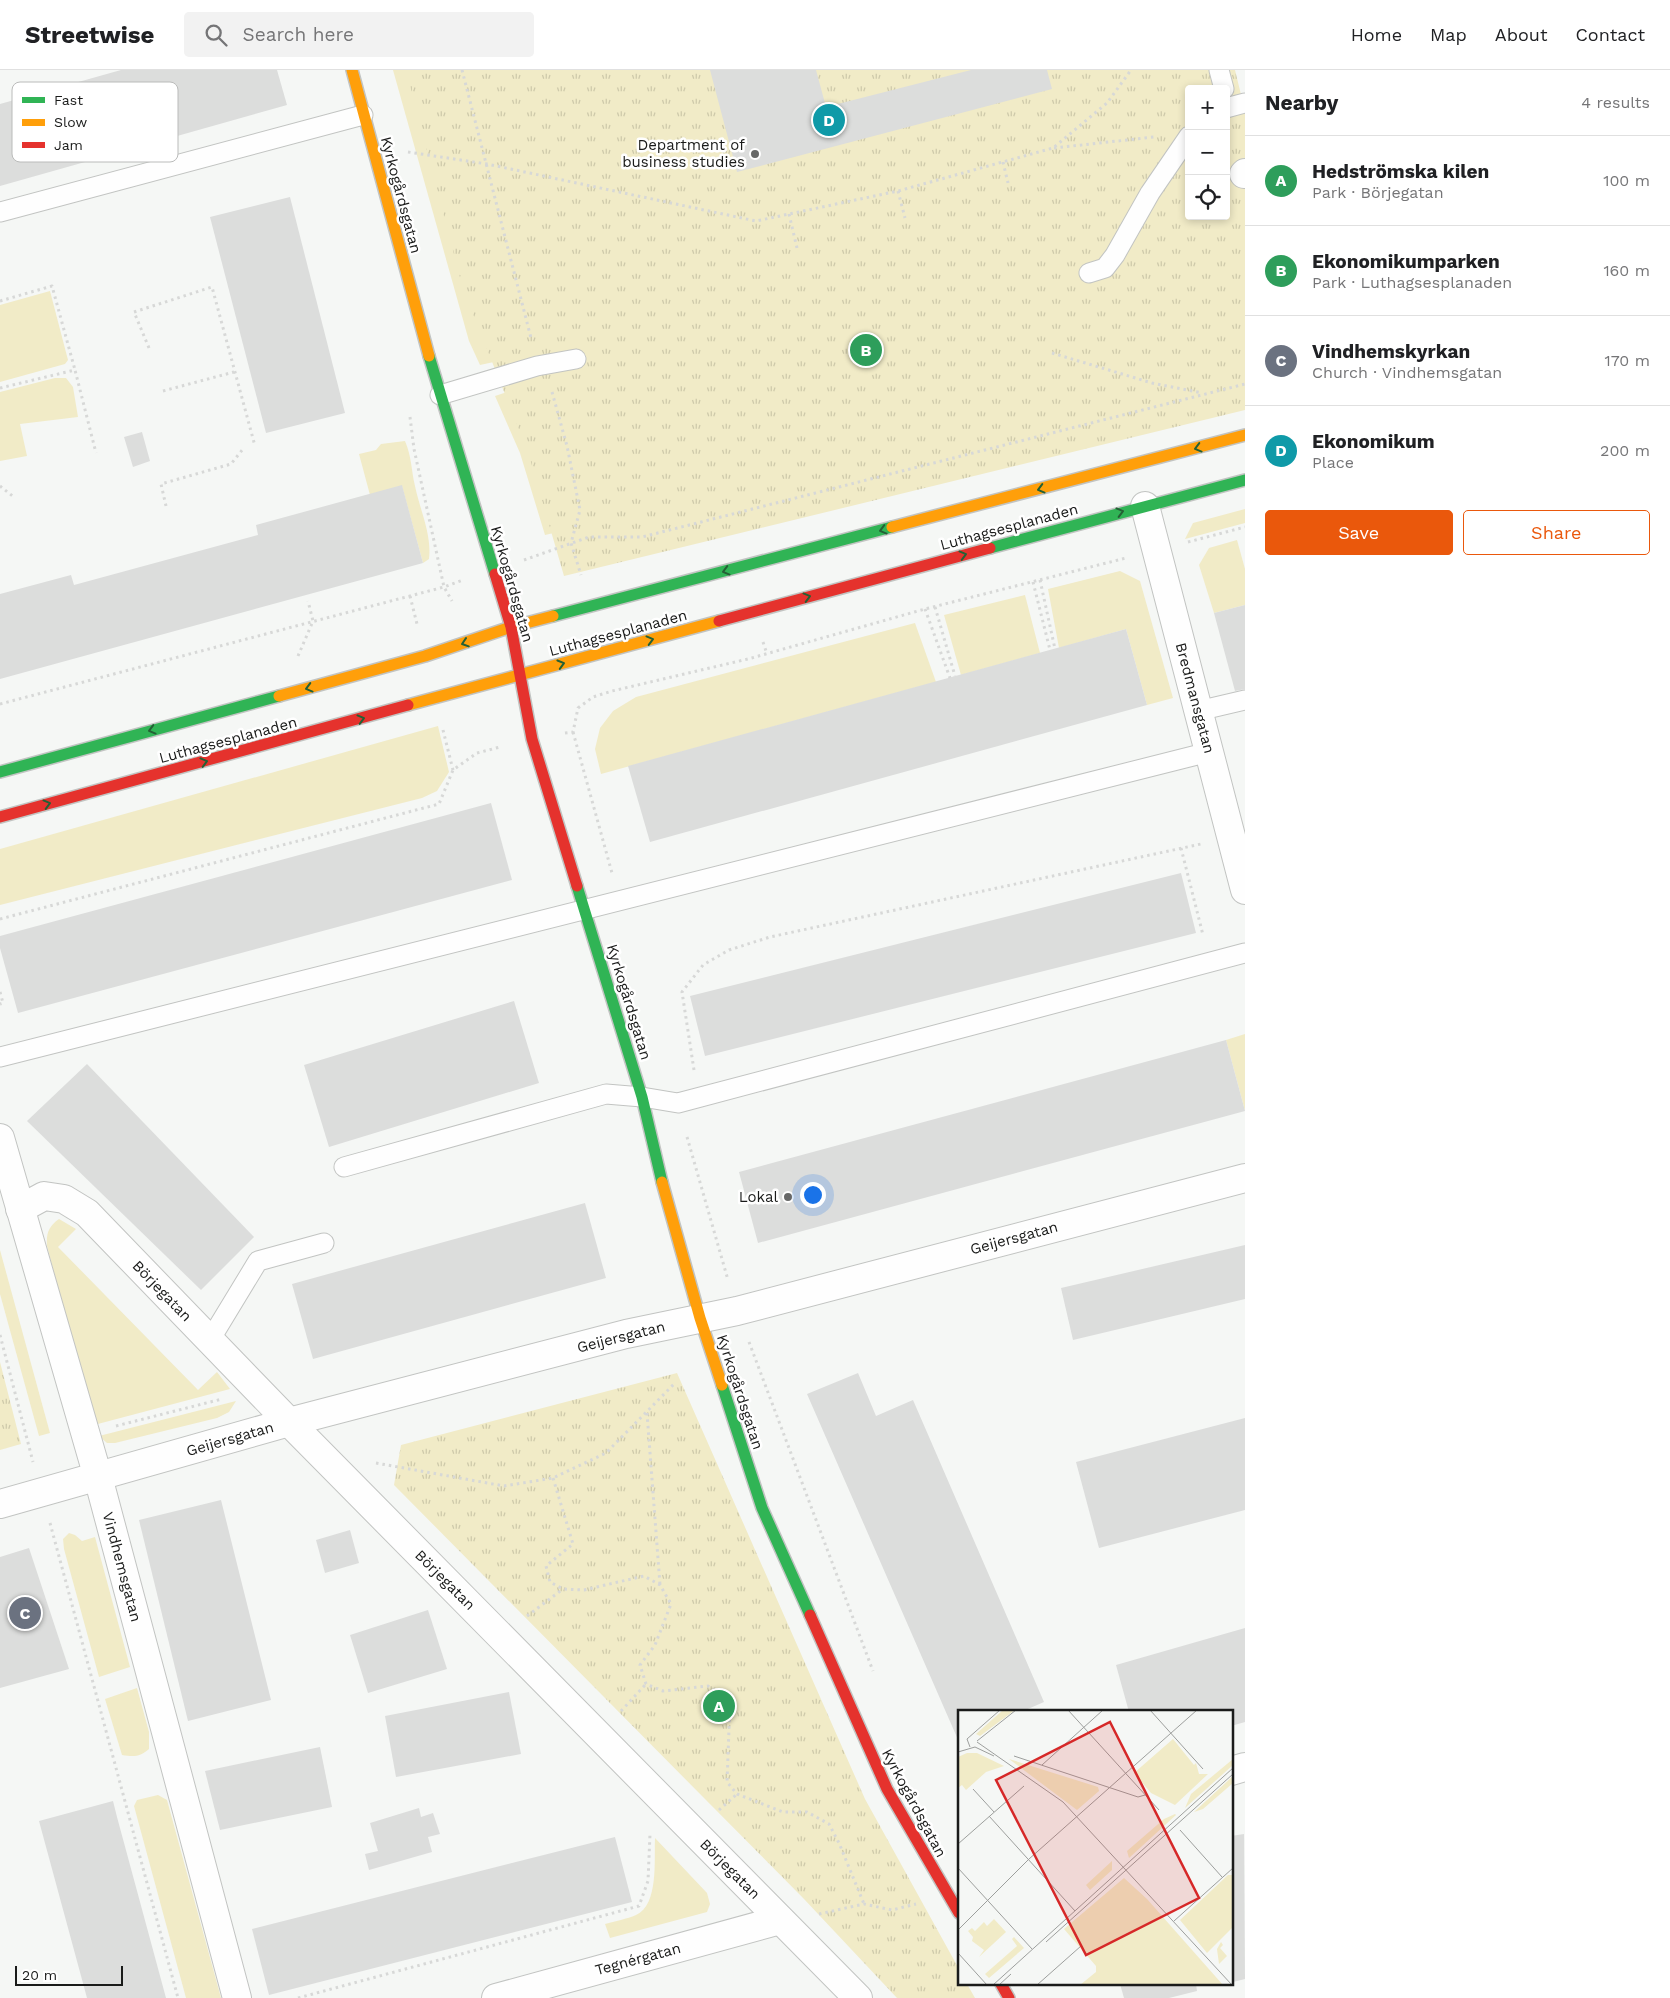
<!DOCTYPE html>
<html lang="en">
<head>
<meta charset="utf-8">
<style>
	body { margin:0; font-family:"Work Sans",sans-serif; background:#f2f2f2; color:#202124 }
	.controls { position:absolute; right:15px; top:15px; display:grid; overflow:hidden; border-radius:5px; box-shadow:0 2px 8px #0003 }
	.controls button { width:45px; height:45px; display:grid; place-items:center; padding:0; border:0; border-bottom:1px solid #e0e0e0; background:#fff; color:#202124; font:25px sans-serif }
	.scale { position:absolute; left:15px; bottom:12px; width:108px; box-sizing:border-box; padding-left:5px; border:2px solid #1a1b1a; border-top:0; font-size:14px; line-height:18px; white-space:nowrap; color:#1a1b1a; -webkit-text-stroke:4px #fff; paint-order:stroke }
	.you { position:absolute; left:812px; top:1124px; width:18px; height:18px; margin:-12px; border:4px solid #fff; border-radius:50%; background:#1a73e8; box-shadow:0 0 0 8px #1a73e833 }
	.badge { display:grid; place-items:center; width:32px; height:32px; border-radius:50%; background:#ea580c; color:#fff; font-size:16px; font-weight:700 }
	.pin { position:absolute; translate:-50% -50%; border:2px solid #fff; box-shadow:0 1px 5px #0006 }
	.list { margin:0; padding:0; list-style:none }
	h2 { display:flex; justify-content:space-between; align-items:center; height:65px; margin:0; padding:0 20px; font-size:21px }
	h2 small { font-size:16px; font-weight:400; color:#757577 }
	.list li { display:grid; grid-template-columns:32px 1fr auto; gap:15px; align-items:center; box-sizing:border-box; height:90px; padding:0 20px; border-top:1px solid #e0e0e0 }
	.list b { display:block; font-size:19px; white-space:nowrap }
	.list p { margin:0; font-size:16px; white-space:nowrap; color:#757577 }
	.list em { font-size:16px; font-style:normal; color:#757577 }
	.actions { display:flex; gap:10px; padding:15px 20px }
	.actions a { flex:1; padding:11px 0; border:1px solid #ea580c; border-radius:5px; text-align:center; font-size:18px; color:#ea580c }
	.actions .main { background:#ea580c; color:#fff }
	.icon { flex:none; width:28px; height:28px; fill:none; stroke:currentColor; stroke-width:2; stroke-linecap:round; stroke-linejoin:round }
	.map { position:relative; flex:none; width:1245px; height:1928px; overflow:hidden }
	header { display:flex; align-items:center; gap:30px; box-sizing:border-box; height:70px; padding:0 25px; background:#fff; border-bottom:1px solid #e0e0e0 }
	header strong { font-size:24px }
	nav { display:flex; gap:28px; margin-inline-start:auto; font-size:18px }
	.search { width:350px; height:45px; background:#f2f2f2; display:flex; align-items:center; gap:12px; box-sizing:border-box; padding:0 18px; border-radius:5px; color:#757577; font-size:19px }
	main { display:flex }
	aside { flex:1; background:#fff }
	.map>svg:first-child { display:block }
</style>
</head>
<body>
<header>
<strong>Streetwise</strong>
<div class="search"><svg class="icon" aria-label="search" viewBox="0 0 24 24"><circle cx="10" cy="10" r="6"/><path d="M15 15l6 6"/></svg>Search here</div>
<nav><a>Home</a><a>Map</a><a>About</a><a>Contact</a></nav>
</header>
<main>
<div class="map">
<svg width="1245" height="1928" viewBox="0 0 1245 1928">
	<defs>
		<pattern id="park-tufts" width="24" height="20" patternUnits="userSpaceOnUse" patternTransform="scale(1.25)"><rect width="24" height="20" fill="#f1ebc7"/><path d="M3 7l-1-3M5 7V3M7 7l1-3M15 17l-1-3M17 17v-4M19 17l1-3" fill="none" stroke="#cec9aa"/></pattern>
	</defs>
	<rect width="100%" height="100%" fill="#f5f7f5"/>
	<!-- grass -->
	<g fill="#f1ebc7">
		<path d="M393 0H444L522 286 480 295 469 271Z"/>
		<path d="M50 221 68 290 65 294 0 312V235Z"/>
		<path d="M55 308H66L73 317 78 347 20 354 27 386 0 391V322Z"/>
		<path d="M528 315 558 462 545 465 520 383 495 326Z"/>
		<path d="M405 371C412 388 411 399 415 416 420 440 432 465 429 489L423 493 402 416 370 425 359 384 376 380 381 374Z"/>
		<path d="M1245 439V453L1185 469 1193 453Z"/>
		<path d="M1237 470 1245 499V535L1214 543 1199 495 1209 478Z"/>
		<path d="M1120 501 1140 511 1173 628 1147 635 1126 559 1059 578 1048 519Z"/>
		<path d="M1025 525 1040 583 961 605 944 545Z"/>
		<path d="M915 553 936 612 601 704 595 679 600 658 613 641 636 627Z"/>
		<path d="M438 656 449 702 437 721 422 728 0 835V779Z"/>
		<path d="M1245 964V1041L1226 970Z"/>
		<path d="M59 1149 76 1159 58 1177 198 1320 217 1302 230 1319 94 1355 47 1176C46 1163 49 1156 59 1149Z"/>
		<path d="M0 1180 50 1363 39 1366 0 1224Z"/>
		<path d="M236 1331 229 1342 217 1348 115 1373H107L99 1366Z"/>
		<path d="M69 1463 75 1465 82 1471 95 1467 130 1597 99 1607 64 1479 63 1469Z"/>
		<path d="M137 1618 149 1662V1679C140 1687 134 1687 122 1685L105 1629Z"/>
		<path d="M158 1725 167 1730 221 1928H186L134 1736 137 1730Z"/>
		<path d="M655 1768 707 1823 710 1834 707 1842 610 1868 605 1854C615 1851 627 1849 636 1845 659 1835 654 1789 655 1768Z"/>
	</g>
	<!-- park -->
	<g fill="url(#park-tufts)" fill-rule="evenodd">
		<path d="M406 0H1235L1245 41V340L564 506 528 382 463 219ZM1189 19H1226V146H1189Z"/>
		<path d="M0 1292 21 1374 0 1380Z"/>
		<path d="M677 1303 865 1729 959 1899V1914H967L975 1928H897L804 1829 394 1415 401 1375Z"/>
	</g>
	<!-- building -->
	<g fill="#dcdddc">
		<path d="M121 0H277L287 35 0 116V34Z"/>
		<path d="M710 0H816L826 37 971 0H1047L1052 19 737 102Z"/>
		<path d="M290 127 345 343 266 363 210 147Z"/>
		<path d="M142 362 150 391 133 397 124 367Z"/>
		<path d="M402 415 423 493 0 609V524L71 505 74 515 258 465 256 455Z"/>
		<path d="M1245 535V619L1235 621 1214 543Z"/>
		<path d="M1126 559 1147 635 650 772 628 696Z"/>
		<path d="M491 733 512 810 18 943 0 878V866Z"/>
		<path d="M1181 803 1196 863 705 986 690 926Z"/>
		<path d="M514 931 539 1013 329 1077 304 995Z"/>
		<path d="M1226 970 1245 1041 758 1173 739 1102Z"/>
		<path d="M87 994 254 1167 201 1220 27 1051Z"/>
		<path d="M585 1133 606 1208 313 1289 292 1214Z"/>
		<path d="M1245 1175V1229L1073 1270 1061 1218Z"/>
		<path d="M858 1303 876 1346 913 1330 1044 1632 1021 1642H959V1672L807 1324Z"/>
		<path d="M1245 1348V1440L1099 1478 1076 1392Z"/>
		<path d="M221 1430 271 1630 188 1651 139 1450Z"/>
		<path d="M350 1460 359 1493 325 1503 316 1470Z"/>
		<path d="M29 1478 69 1599 0 1618V1487Z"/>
		<path d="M428 1540 447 1599 368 1623 350 1565Z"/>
		<path d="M1245 1558V1652L1231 1656V1642H1129L1116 1595Z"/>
		<path d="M509 1622 521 1684 396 1707 385 1646Z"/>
		<path d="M320 1677 332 1737 220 1760 205 1701Z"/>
		<path d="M113 1731 117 1747 166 1928H87L39 1751Z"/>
		<path d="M419 1738 421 1747 433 1743 440 1764 428 1767 432 1782 369 1800 365 1784 378 1781 370 1753Z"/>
		<path d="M1244 1764 1245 1909 1233 1912 1231 1906V1766Z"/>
		<path d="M615 1767 632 1832 269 1925 252 1859Z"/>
		<path d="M1120 1914H1196L1197 1921 1169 1928H1124Z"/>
	</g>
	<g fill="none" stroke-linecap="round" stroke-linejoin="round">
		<defs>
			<g id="lane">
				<path d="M1219 0 1224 19"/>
				<path d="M1226 38 1245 33"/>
				<path d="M0 142 363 45"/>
				<path d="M1089 203 1105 198 1115 185 1150 123 1189 66"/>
				<path d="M440 325 537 296 576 289"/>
				<path d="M1198 641 1245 630"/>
				<path d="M0 987 1209 682"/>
				<path d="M344 1097 606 1024 642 1027 678 1033 1245 883"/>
				<path d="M210 1270 258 1191 324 1173"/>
			</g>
			<g id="street">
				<path d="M1244 104 1245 103"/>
				<path d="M1145 436 1245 820"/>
				<path d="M0 1068 98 1407 237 1928"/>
				<path d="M20 1139 44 1126 64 1129 87 1143 289 1352 858 1928"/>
				<path d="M0 1434 289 1352 626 1264 737 1241 1245 1108"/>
				<path d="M1231 1701 1245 1697"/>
				<path d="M496 1928 780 1850"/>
			</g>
			<g id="fast">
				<path d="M429 286 495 504"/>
				<path d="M990 478 1245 410"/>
				<path d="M553 546 892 457"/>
				<path d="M0 702 279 626"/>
				<path d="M577 816 642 1027 662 1112"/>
				<path d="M722 1315 762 1438 810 1545"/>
			</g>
			<g id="slow">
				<path d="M352 0 429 286"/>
				<path d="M892 457 1245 365"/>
				<path d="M279 626 425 586 511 557 553 546"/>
				<path d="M408 635 719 551"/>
				<path d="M662 1112 700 1248 722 1315"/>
			</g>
			<g id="jam">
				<path d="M495 504 511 557 532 669 577 816"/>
				<path d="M719 551 990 478"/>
				<path d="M0 747 408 635"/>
				<path d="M810 1545 887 1719 959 1843"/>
				<path d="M1001 1914 1009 1928"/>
			</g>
		</defs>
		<!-- lane casing -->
		<use href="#lane" stroke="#c2c4c2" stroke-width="21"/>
		<!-- street casing -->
		<use href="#street" stroke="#c2c4c2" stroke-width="30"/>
		<!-- fast casing -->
		<use href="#fast" stroke="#c2c4c2" stroke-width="14"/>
		<!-- slow casing -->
		<use href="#slow" stroke="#c2c4c2" stroke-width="14"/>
		<!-- jam casing -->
		<use href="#jam" stroke="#c2c4c2" stroke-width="14"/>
		<!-- path -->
		<g stroke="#d7d8d7" stroke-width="3" stroke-dasharray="2.5 4" stroke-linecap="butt">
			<path d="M462 0 531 268"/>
			<path d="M1054 78 1154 67"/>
			<path d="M408 82 487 94 756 151 898 121 1053 78 1107 33 1131 0"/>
			<path d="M1003 92 1008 113"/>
			<path d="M898 121 905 148"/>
			<path d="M789 144 797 178"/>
			<path d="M0 231 52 216 75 300"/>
			<path d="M149 278 134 242 212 217 255 376"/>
			<path d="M1052 283 1152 313 1202 323"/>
			<path d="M0 318 75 300 96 383"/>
			<path d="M163 321 234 302"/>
			<path d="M552 322 567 376 580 440 571 473 581 505"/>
			<path d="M410 347 414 379 444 517 452 531"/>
			<path d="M0 416 15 428"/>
			<path d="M166 436 161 414 231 394 243 379"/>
			<path d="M1188 472 1245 457"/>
			<path d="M524 490 589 467H642L1245 314"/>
			<path d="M1040 510 1055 579"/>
			<path d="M1033 512 1050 580"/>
			<path d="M410 526 417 554"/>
			<path d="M935 537 955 606"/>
			<path d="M925 539 950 608"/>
			<path d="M763 572 767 584"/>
			<path d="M298 586 313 551 308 531"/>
			<path d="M0 634 444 517 463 510"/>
			<path d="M443 660 453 700"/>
			<path d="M573 662 612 803"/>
			<path d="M565 663 573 662 578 638 593 627 612 621 748 589 925 539 1126 488"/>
			<path d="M1181 778 1203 865"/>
			<path d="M0 849 439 734 453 700 477 683 500 677"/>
			<path d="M0 922 3 933 0 934"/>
			<path d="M694 1000 682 922 703 895 729 880 770 867 1201 774"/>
			<path d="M687 1067 728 1210"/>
			<path d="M0 1265 33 1392"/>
			<path d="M749 1272 873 1601"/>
			<path d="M647 1343 660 1515"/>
			<path d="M116 1356 222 1329"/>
			<path d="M376 1393 504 1416 553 1408 606 1383 674 1314"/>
			<path d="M553 1408 573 1474 546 1496 550 1512 563 1519 584 1520 644 1506 660 1515 671 1534 655 1575 640 1595 646 1614 663 1621 708 1616 730 1633 727 1712 737 1724 783 1742H807L829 1754 839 1773 864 1834"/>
			<path d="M50 1453 178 1928"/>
			<path d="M527 1546 563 1519"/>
			<path d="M621 1641 646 1614"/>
			<path d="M719 1740 737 1724"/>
			<path d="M819 1844 864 1834 892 1840 916 1834"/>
			<path d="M298 1928 639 1836 648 1811 650 1764"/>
		</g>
		<!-- lane -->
		<use href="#lane" stroke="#fefefe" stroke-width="19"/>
		<!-- street -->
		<use href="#street" stroke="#fefefe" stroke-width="28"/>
		<!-- fast -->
		<use href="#fast" stroke="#30b455" stroke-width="11"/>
		<!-- slow -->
		<use href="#slow" stroke="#ff9f0a" stroke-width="11"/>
		<!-- jam -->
		<use href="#jam" stroke="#e5322d" stroke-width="11"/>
	</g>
	<!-- one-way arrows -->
	<defs><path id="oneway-chevron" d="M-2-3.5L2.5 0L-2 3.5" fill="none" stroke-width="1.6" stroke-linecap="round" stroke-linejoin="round" transform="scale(1.25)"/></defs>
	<g stroke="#246035">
		<use href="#oneway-chevron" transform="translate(1198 378) rotate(165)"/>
		<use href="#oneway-chevron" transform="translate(1041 419) rotate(165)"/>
		<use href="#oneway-chevron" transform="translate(1120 442) rotate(-15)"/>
		<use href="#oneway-chevron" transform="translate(883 460) rotate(165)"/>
		<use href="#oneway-chevron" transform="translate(963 485) rotate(-15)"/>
		<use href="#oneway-chevron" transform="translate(726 501) rotate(165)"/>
		<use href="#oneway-chevron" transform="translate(807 527) rotate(-15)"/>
		<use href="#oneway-chevron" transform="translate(650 570) rotate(-15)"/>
		<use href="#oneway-chevron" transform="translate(465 573) rotate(162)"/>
		<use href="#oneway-chevron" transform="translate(561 594) rotate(-16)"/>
		<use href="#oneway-chevron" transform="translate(309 618) rotate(165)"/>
		<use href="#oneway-chevron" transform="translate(361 649) rotate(-15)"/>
		<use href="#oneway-chevron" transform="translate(152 660) rotate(165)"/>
		<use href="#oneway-chevron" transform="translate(204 692) rotate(-15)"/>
		<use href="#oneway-chevron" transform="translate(47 734) rotate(-15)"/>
	</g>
	<!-- markers -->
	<g fill="#676867" stroke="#fff" stroke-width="2">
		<circle cx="755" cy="84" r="5"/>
		<circle cx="788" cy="1127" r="5"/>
	</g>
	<g text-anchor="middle" stroke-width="5" stroke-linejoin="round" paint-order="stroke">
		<!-- poi labels -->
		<g font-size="15" fill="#1a1b1a" stroke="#fff" text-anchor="end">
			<text x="745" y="80">Department of<tspan x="745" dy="17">business studies</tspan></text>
			<text x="778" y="1132">Lokal</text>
		</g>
		<!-- street labels -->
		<g font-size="15" fill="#1a1b1a" stroke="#fff">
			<text transform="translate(401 125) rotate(75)" y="5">Kyrkogårdsgatan</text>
			<text transform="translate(1009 457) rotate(-15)" y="5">Luthagsesplanaden</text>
			<text transform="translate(512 514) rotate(74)" y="5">Kyrkogårdsgatan</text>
			<text transform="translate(618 563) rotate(-15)" y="5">Luthagsesplanaden</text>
			<text transform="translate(1195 628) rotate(75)" y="5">Bredmansgatan</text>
			<text transform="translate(228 670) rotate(-15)" y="5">Luthagsesplanaden</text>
			<text transform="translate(629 932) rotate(73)" y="5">Kyrkogårdsgatan</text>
			<text transform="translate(1014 1168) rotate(-15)" y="5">Geijersgatan</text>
			<text transform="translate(162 1221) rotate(46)" y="5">Börjegatan</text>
			<text transform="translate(621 1267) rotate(-14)" y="5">Geijersgatan</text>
			<text transform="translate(740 1322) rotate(72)" y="5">Kyrkogårdsgatan</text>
			<text transform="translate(230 1369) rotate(-16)" y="5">Geijersgatan</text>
			<text transform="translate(122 1497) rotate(75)" y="5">Vindhemsgatan</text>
			<text transform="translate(445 1510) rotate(45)" y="5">Börjegatan</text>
			<text transform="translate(914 1733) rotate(62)" y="5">Kyrkogårdsgatan</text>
			<text transform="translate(730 1799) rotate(45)" y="5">Börjegatan</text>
			<text transform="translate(638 1889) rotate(-15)" y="5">Tegnérgatan</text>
		</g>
	</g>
	<!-- overview -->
	<g transform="translate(958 1640)">
		<rect width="275" height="275" fill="#f5f7f5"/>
		<path d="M45 0H57L22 26 18 24ZM275 49V55L227 98 233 84ZM275 66V73L245 99 236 102ZM217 104 218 105 171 148 169 141 206 109ZM154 151V160L132 180 128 175ZM56 227 66 238 31 268 27 264 59 236 54 229ZM263 232 265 235 262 238 269 246 261 254 259 239Z" fill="#f1ebc7"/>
		<path d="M215 29 236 55 238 53 241 64H250L217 95 193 83 176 63ZM9 43H19L46 56 28 62 8 80 4 75 0 78V47ZM51 49 140 77 141 81 119 100ZM270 165H275V217L249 243 222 210ZM166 168 189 189 265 275H122L138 262V256L106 219ZM36 209 48 222 21 247 26 240 14 231 15 227 10 221 14 218 17 221 26 212 29 216Z" fill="#f1ebc7"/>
		<path fill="none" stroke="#9d9f9d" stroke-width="1" d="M110 0 201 100M192 0 245 59M19 31 58 0M19 32 105 92 274 275M12 37 9 29 42 0M0 42 17 37 36 46M56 46 180 87 187 85M84 55 145 0M15 79 36 102M31 106 117 201M222 120 264 167M0 134 66 76M0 158 74 239M216 211 275 158M0 220 71 149 239 0M88 232 275 64M0 243 29 275M35 275 275 58M41 275 53 264M79 275 123 236"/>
		<path fill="#d62828" fill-opacity="0.15" stroke="#d62828" stroke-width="2.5" d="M152 12 241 188 128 245 38 70Z"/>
		<rect width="275" height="275" fill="none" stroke="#1a1b1a" stroke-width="2.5"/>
	</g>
	<!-- legend -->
	<rect x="12" y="12" width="166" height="80" rx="8" fill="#fff" stroke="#babbba" stroke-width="1"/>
	<rect x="22" y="27" width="23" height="6" fill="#30b455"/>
	<rect x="22" y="49" width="23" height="7" fill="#ff9f0a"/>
	<rect x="22" y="72" width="23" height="6" fill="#e5322d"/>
	<g font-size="14" fill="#1a1b1a">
		<text x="54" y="35">Fast</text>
		<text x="54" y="57">Slow</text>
		<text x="54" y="80">Jam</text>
	</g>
</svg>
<div class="controls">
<button>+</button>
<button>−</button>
<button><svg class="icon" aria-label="locate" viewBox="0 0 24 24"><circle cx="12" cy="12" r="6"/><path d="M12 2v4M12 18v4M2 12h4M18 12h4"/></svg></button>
</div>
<div class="scale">20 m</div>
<div class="you"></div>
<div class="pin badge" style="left:719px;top:1636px;background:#2e9e5b">A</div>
<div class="pin badge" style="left:866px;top:280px;background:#2e9e5b">B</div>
<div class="pin badge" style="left:25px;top:1543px;background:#6b7280">C</div>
<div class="pin badge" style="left:829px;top:50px;background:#0f9aa8">D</div>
</div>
<aside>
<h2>Nearby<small>4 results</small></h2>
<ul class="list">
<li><span class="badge" style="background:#2e9e5b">A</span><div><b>Hedströmska kilen</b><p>Park · Börjegatan</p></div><em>100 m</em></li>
<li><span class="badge" style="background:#2e9e5b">B</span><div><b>Ekonomikumparken</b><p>Park · Luthagsesplanaden</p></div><em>160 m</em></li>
<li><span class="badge" style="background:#6b7280">C</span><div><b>Vindhemskyrkan</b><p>Church · Vindhemsgatan</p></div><em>170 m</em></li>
<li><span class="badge" style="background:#0f9aa8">D</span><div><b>Ekonomikum</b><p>Place</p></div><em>200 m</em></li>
</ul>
<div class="actions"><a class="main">Save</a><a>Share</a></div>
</aside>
</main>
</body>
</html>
